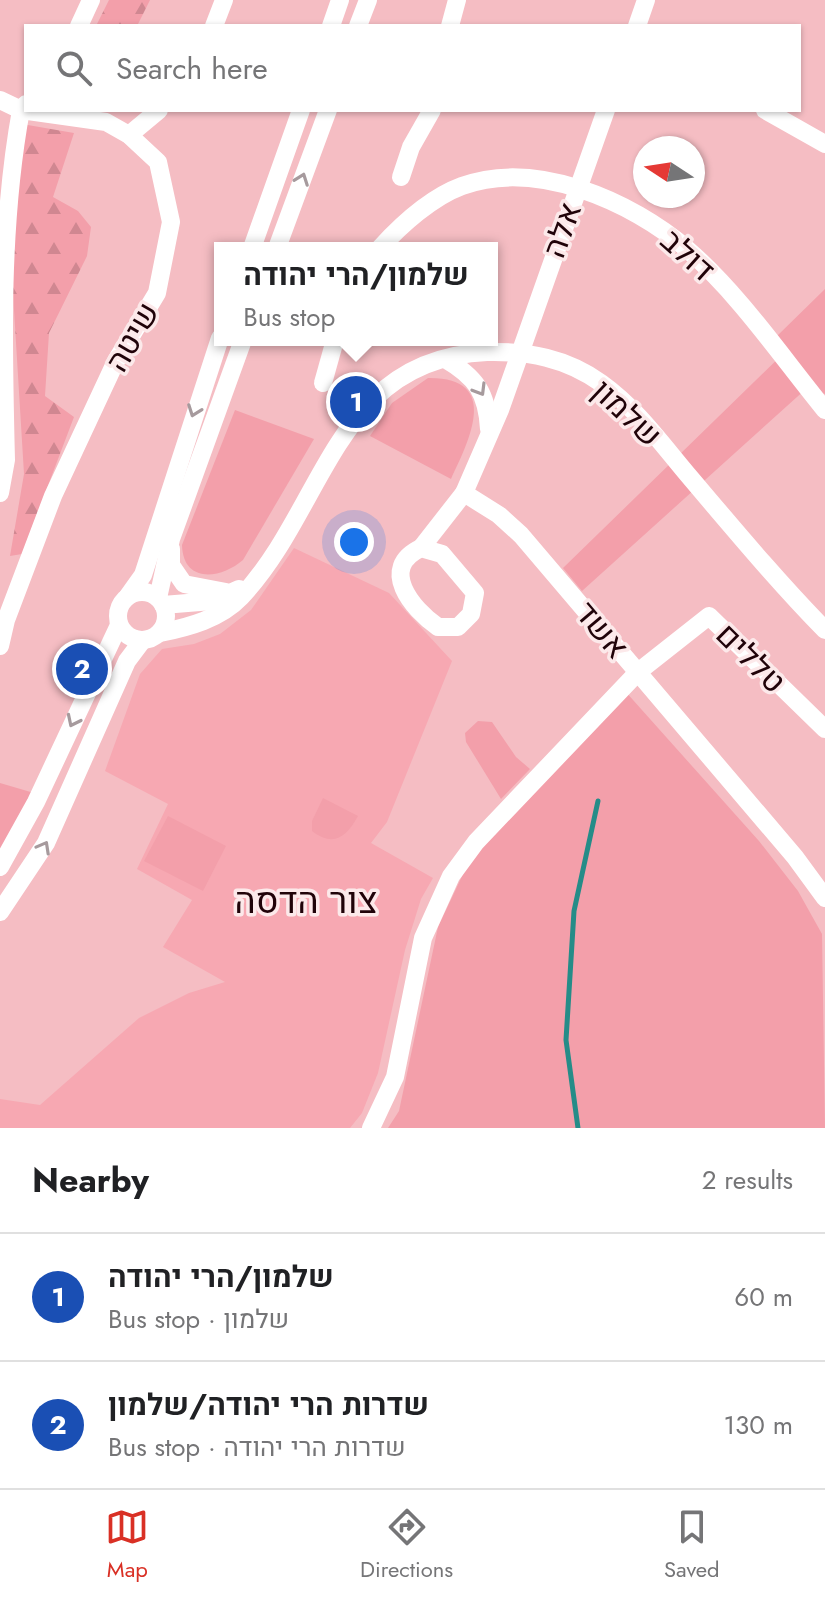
<!DOCTYPE html>
<html lang="en">
<head>
<meta charset="utf-8">
<style>
	body { margin:0; font-family:Jost,Heebo,sans-serif; background:#f2f2f2; color:#202124 }
	.compass { position:absolute; left:633px; top:136px; width:72px; height:72px; border-radius:50%; background:#fff; box-shadow:0 2px 6px #0004; rotate:282deg }
	.you { position:absolute; left:354px; top:542px; width:28px; height:28px; margin:-20px; border:6px solid #fff; border-radius:50%; background:#1a73e8; box-shadow:0 0 0 12px #1a73e833 }
	.badge { display:grid; place-items:center; width:52px; height:52px; border-radius:50%; background:#d93025; color:#fff; font-size:26px; font-weight:700 }
	.pin { position:absolute; translate:-50% -50%; border:4px solid #fff; box-shadow:0 2px 8px #0006 }
	.popup { position:absolute; left:214px; top:242px; width:284px; height:104px; box-sizing:border-box; display:grid; place-content:center; border-radius:0px; background:#fff; filter:drop-shadow(0 2px 6px #0005); font-size:26px; white-space:nowrap; color:#757577 }
	.popup b { font-size:30px; color:#202124 }
	.popup::after { content:''; position:absolute; left:50%; top:100%; margin-left:-16px; border:16px solid transparent; border-top-color:#fff }
	.list { margin:0; padding:0; list-style:none }
	h2 { display:flex; justify-content:space-between; align-items:center; height:104px; margin:0; padding:0 32px; font-size:34px }
	h2 small { font-size:26px; font-weight:400; color:#757577 }
	.list li { display:grid; grid-template-columns:52px 1fr auto; gap:24px; align-items:center; box-sizing:border-box; height:128px; padding:0 32px; border-top:2px solid #e0e0e0 }
	.list b { display:block; font-size:30px; white-space:nowrap }
	.list p { margin:0; font-size:26px; white-space:nowrap; color:#757577 }
	.list em { font-size:26px; font-style:normal; color:#757577 }
	.icon { flex:none; width:44px; height:44px; fill:none; stroke:currentColor; stroke-width:2; stroke-linecap:round; stroke-linejoin:round }
	.map { position:relative; flex:none; width:825px; height:1128px; overflow:hidden }
	.search { position:absolute; background:#fff; box-shadow:0 2px 6px #0004; left:24px; right:24px; top:24px; height:88px; display:flex; align-items:center; gap:20px; box-sizing:border-box; padding:0 28px; border-radius:0px; color:#757577; font-size:30px }
	.sheet { height:360px; background:#fff }
	nav { display:flex; justify-content:space-around; align-items:center; box-sizing:border-box; height:112px; border-top:2px solid #e0e0e0; background:#fff; font-size:22px; color:#757577 }
	nav a { display:grid; justify-items:center; gap:4px }
	nav .on { color:#d93025 }
	.map>svg:first-child { display:block }
</style>
</head>
<body>
<div class="map">
<svg width="825" height="1128" viewBox="0 0 825 1128">
	<defs>
		<pattern id="forest-firs" width="22" height="20" patternUnits="userSpaceOnUse" patternTransform="scale(2)"><rect width="22" height="20" fill="#f39faa"/><path d="M5 1l3.5 6h-7zM16 11l3.5 6h-7z" fill="#d08791"/></pattern>
	</defs>
	<rect width="100%" height="100%" fill="#f5bdc3"/>
	<!-- built -->
	<path fill="#f7a8b2" d="M294 548 389 593 452 661 387 822 371 843 433 878 421 899 405 950 378 1073 362 1113 350 1128H0V1099L40 1105 139 1018 189 993 225 982 163 947 192 900 137 869 168 804 105 771 140 674 162 649 194 644 220 634 251 610Z"/>
	<!-- green -->
	<g fill="#f39faa">
		<path d="M825 289V394L807 388 582 591 563 568 788 349 777 336Z"/>
		<path d="M428 378C501 377 470 439 451 479L370 436 392 403Z"/>
		<path d="M235 410 314 439 243 560C221 579 183 584 182 545Z"/>
		<path d="M625 691 759 841 798 891 822 934 825 1128H388L399 1111 438 927 472 855Z"/>
		<path d="M478 721 492 722 516 757 530 769 501 799 466 742 465 733Z"/>
		<path d="M0 783 34 793 0 854Z"/>
		<path d="M323 798 358 816C346 838 333 847 312 831V821Z"/>
		<path d="M168 816 226 846 203 891 144 861Z"/>
	</g>
	<!-- forest -->
	<g fill="url(#forest-firs)">
		<path d="M109 0H150L137 26H96Z"/>
		<path d="M22 124 74 133 53 197 78 211 91 227 87 256 49 333 45 396 74 417 22 554 10 556 24 474 11 261Z"/>
	</g>
	<g fill="none" stroke-linecap="round" stroke-linejoin="round">
		<!-- stream -->
		<path stroke="#258c88" stroke-width="5" d="M578 1128 566 1040 574 911 598 801"/>
		<!-- minor -->
		<g stroke="#fff" stroke-width="18">
			<path d="M79 26 91 0"/>
			<path d="M214 26 224 0"/>
			<path d="M331 26 340 0"/>
			<path d="M358 26 368 0"/>
			<path d="M450 26 457 0"/>
			<path d="M637 26 646 0"/>
			<path d="M0 100 21 110 106 122 129 135 158 162 171 222 157 293 116 361 53 496 6 620 0 646"/>
			<path d="M606 110 500 410 464 493 499 515 521 535 795 857 825 898"/>
			<path d="M765 110 825 144"/>
			<path d="M129 135 159 110"/>
			<path d="M401 177 411 147 432 110"/>
			<path d="M252 248 301 110"/>
			<path d="M277 248 328 110"/>
			<path d="M380 248C401 225 432 197 462 186 536 159 631 201 687 249 739 294 781 356 825 410"/>
			<path d="M445 359C476 377 487 393 489 429"/>
			<path d="M323 383 335 340"/>
			<path d="M0 493 6 460C3 342 0 225 21 110L26 104"/>
			<path d="M421 548 442 554 475 593 471 614 458 627H438C412 609 378 568 421 548Z"/>
			<path d="M421 548 464 493"/>
			<path d="M171 549V565L184 584 226 592"/>
			<circle cx="142" cy="616" r="24"/>
			<path d="M128 596 143 575 220 338"/>
			<path d="M158 598 171 539 243 340"/>
			<path d="M163 605 212 601 239 589"/>
			<path d="M160 633C189 627 220 619 241 597 326 507 335 358 487 352 528 351 566 358 601 383 636 408 661 443 688 475 733 528 777 581 825 630"/>
			<path d="M0 867 36 802 119 625"/>
			<path d="M0 912 46 843 127 661 142 641"/>
			<path d="M371 1128 395 1077 423 938 451 876 476 842 638 672 709 616 825 729"/>
		</g>
	</g>
	<!-- one-way arrows -->
	<defs><path id="oneway-chevron" d="M-2-3.5L2.5 0L-2 3.5" fill="none" stroke-width="1.6" stroke-linecap="round" stroke-linejoin="round" transform="scale(2)"/></defs>
	<g stroke="#a69a9d">
		<use href="#oneway-chevron" transform="translate(302 179) rotate(-70)"/>
		<use href="#oneway-chevron" transform="translate(480 390) rotate(59)"/>
		<use href="#oneway-chevron" transform="translate(194 411) rotate(110)"/>
		<use href="#oneway-chevron" transform="translate(73 721) rotate(116)"/>
		<use href="#oneway-chevron" transform="translate(44 847) rotate(-61)"/>
	</g>
	<g text-anchor="middle" stroke-width="7" stroke-linejoin="round" paint-order="stroke">
		<!-- street labels -->
		<g font-size="32" fill="#200309" stroke="#fce9ea">
			<text transform="translate(562 230) rotate(-70)" y="11">אלה</text>
			<text transform="translate(688 255) rotate(42)" y="11">דולב</text>
			<text transform="translate(132 337) rotate(-60)" y="11">שיטה</text>
			<text transform="translate(627 413) rotate(43)" y="11">שלמון</text>
			<text transform="translate(602 630) rotate(50)" y="11">אשד</text>
			<text transform="translate(751 658) rotate(45)" y="11">טללים</text>
		</g>
		<!-- quarter labels -->
		<g font-size="36" fill="#200309" stroke="#fce9ea">
			<text x="306" y="913">צור הדסה</text>
		</g>
	</g>
</svg>
<svg class="compass" viewBox="-18 -18 36 36"><path d="M0-13l5 13h-10z" fill="#e53935"/><path d="M0 13l5-13h-10z" fill="#757577"/></svg>
<div class="you"></div>
<div class="pin badge" style="left:356px;top:402px;background:#1a4fb4">1</div>
<div class="popup"><b>שלמון/הרי יהודה</b>Bus stop</div>
<div class="pin badge" style="left:82px;top:669px;background:#1a4fb4">2</div>
<div class="search"><svg class="icon" aria-label="search" viewBox="0 0 24 24"><circle cx="10" cy="10" r="6"/><path d="M15 15l6 6"/></svg>Search here</div>
</div>
<section class="sheet">
<h2>Nearby<small>2 results</small></h2>
<ul class="list">
<li><span class="badge" style="background:#1a4fb4">1</span><div><b>שלמון/הרי יהודה</b><p>Bus stop · שלמון</p></div><em>60 m</em></li>
<li><span class="badge" style="background:#1a4fb4">2</span><div><b>שדרות הרי יהודה/שלמון</b><p>Bus stop · שדרות הרי יהודה</p></div><em>130 m</em></li>
</ul>
</section>
<nav>
<a class="on"><svg class="icon" aria-label="map" viewBox="0 0 24 24"><path d="M3 6l6-2 6 2 6-2v14l-6 2-6-2-6 2zM9 4v14M15 6v14"/></svg>Map</a>
<a><svg class="icon" aria-label="directions" viewBox="0 0 24 24"><path d="M12 3l9 9-9 9-9-9zM9 14v-3h6M13 9l2 2-2 2"/></svg>Directions</a>
<a><svg class="icon" aria-label="saved" viewBox="0 0 24 24"><path d="M7 4h10v16l-5-4-5 4z"/></svg>Saved</a>
</nav>
</body>
</html>
